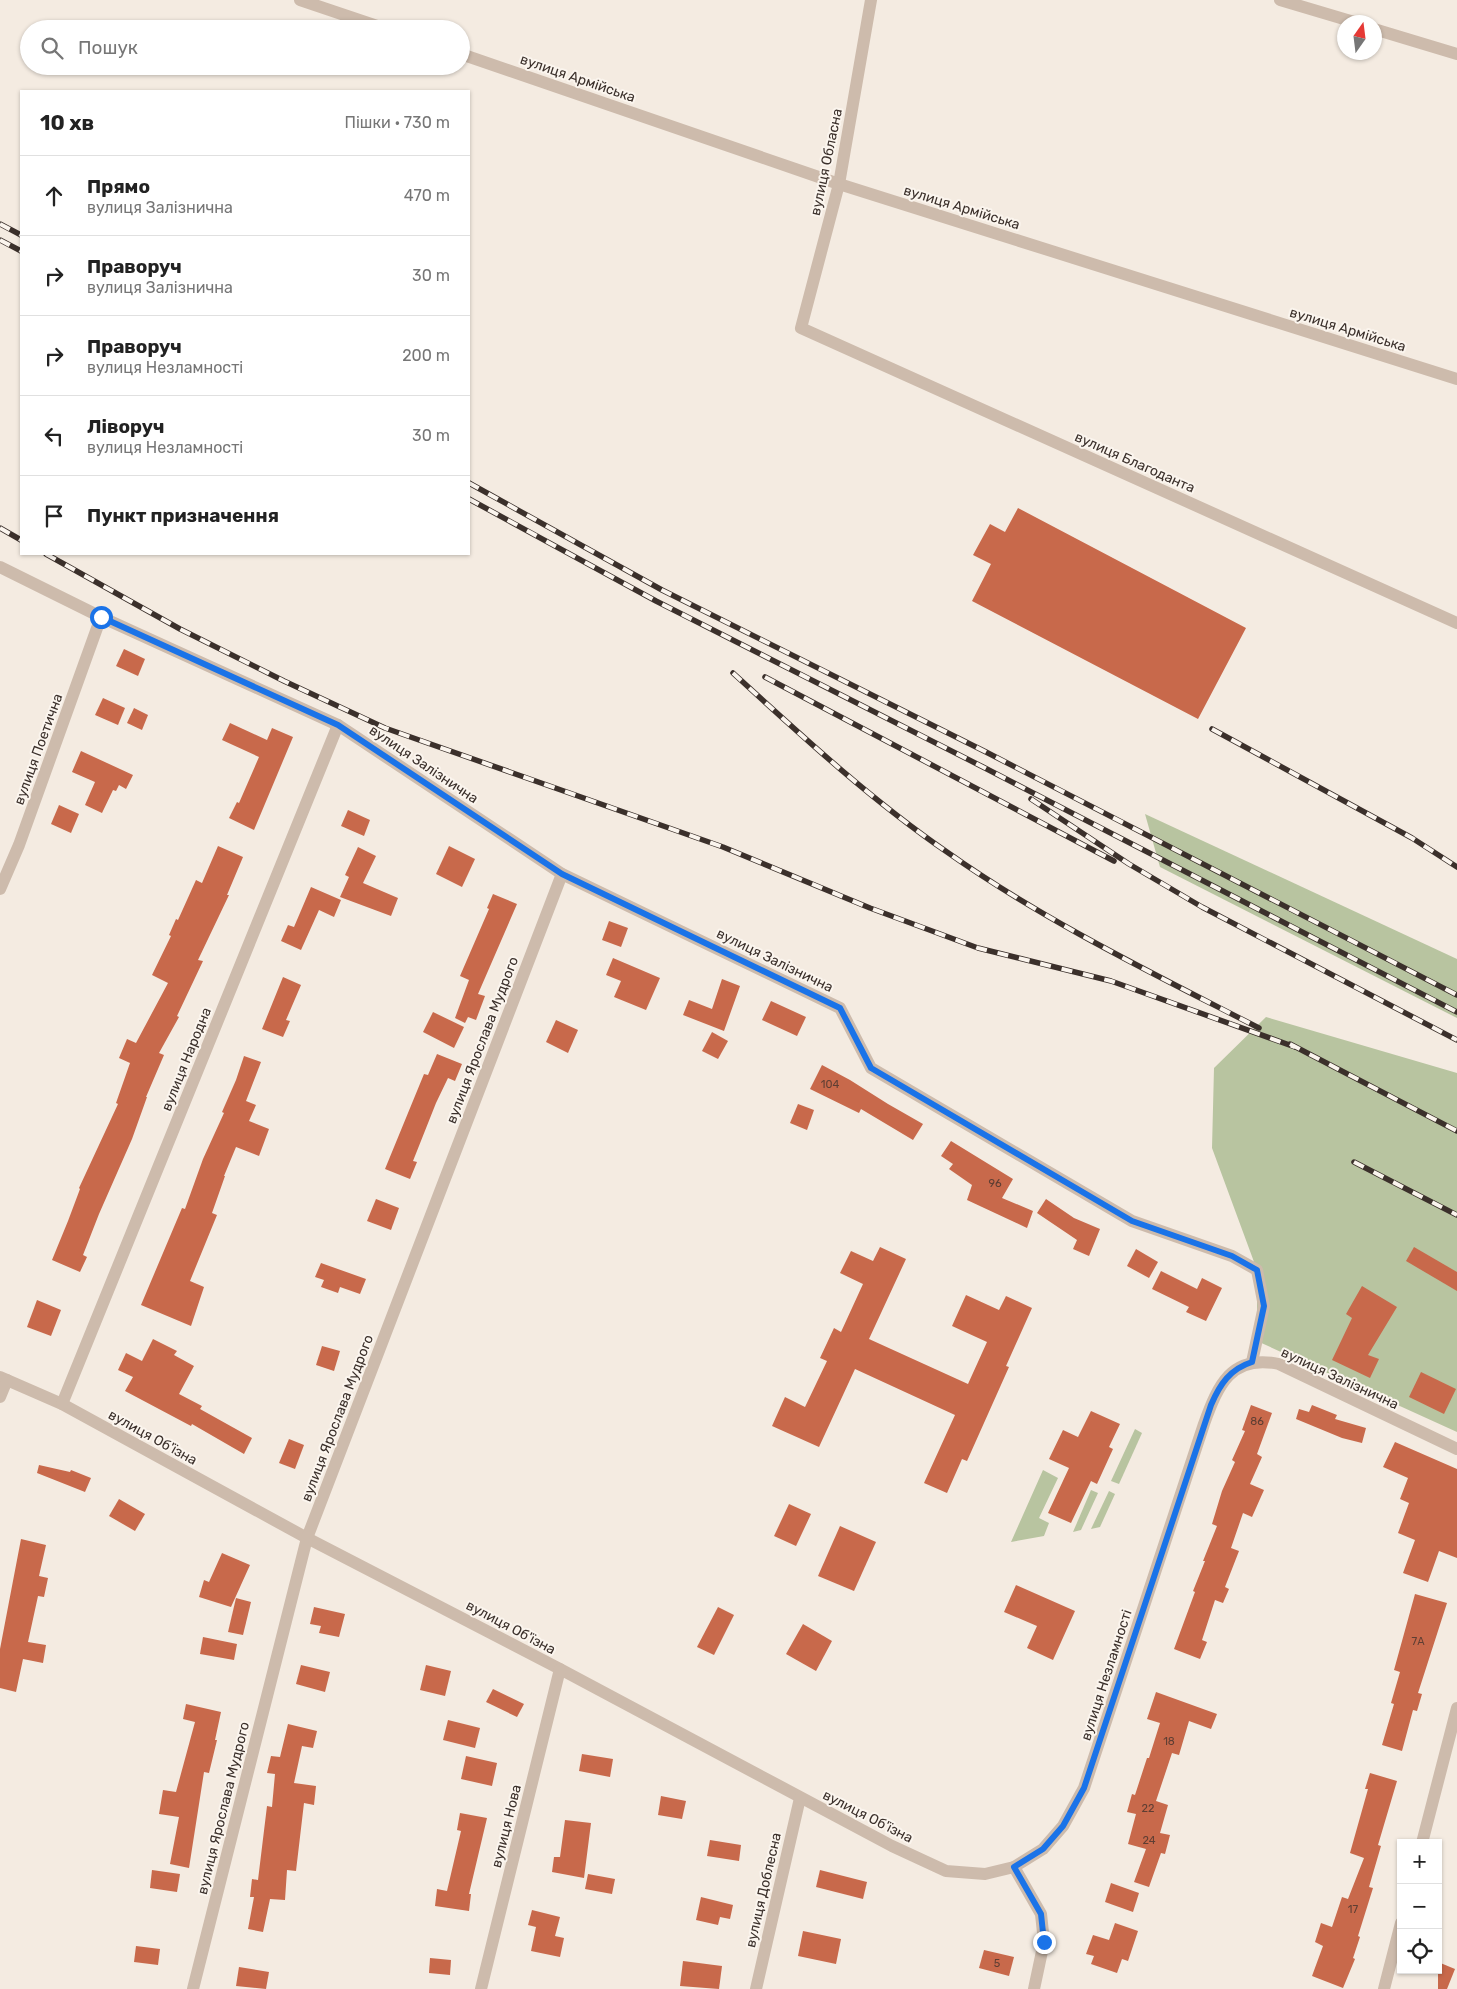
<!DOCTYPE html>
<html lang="uk">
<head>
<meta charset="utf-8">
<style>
	body { margin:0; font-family:Rubik,sans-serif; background:#f2f2f2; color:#222 }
	.controls { position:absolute; right:15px; bottom:15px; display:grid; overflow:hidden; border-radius:0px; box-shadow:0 1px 4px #0004 }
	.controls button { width:45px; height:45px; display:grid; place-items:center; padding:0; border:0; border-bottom:1px solid #e0e0e0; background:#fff; color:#222; font:25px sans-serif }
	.compass { position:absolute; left:1337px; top:15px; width:45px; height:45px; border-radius:50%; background:#fff; box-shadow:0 1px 4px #0004; rotate:14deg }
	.stop { position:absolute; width:15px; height:15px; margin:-11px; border:4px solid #1a73e8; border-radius:50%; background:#fff }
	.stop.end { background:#1a73e8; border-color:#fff; box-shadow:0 1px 5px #0008 }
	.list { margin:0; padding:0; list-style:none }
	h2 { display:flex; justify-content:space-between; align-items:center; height:65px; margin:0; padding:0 20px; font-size:21px }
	h2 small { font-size:16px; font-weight:400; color:#767676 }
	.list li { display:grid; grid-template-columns:32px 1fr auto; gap:15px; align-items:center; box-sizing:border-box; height:80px; padding:0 20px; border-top:1px solid #e0e0e0 }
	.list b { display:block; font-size:19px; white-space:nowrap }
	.list p { margin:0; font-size:16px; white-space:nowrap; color:#767676 }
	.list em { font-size:16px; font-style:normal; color:#767676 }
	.icon { flex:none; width:28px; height:28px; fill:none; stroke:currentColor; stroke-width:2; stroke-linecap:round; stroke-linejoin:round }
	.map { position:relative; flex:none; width:1457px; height:1989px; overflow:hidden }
	.search { position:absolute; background:#fff; box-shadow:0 1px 4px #0004; left:20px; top:20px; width:450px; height:55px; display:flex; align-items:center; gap:12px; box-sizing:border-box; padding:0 18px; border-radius:28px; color:#767676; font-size:19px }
	.panel { position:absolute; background:#fff; box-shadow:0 1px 4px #0004; left:20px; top:90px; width:450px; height:465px; border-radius:0px }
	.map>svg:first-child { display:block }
</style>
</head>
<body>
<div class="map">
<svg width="1457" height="1989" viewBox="0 0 1457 1989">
	<rect width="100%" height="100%" fill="#f4ebe1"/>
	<!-- green -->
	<g fill="#b8c4a0">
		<path d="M1145 814 1457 959V1018L1160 867Z"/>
		<path d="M1266 1017 1457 1073V1432L1257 1341V1270L1212 1148 1214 1068Z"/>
		<path d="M1135 1429 1142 1433 1119 1484 1111 1481Z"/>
		<path d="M1043 1470 1058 1478 1039 1518 1049 1523 1044 1536 1011 1542Z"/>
		<path d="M1091 1490 1098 1493 1081 1530 1073 1532Z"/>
		<path d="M1109 1491 1115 1494 1100 1527 1091 1529Z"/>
	</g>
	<!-- building -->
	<g fill="#c8694b">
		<path d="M1018 508 1246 628 1198 719 972 601 991 564 973 555 990 524 1005 532Z"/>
		<path d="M124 649 145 659 138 676 116 666Z"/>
		<path d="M103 698 125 708 118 725 95 715Z"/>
		<path d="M134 708 148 715 142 730 127 723Z"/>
		<path d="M230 723 267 740 272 728 293 737 254 830 229 818 237 802 239 803 259 757 222 740Z"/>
		<path d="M81 751 133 775 126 789 119 785 116 791 113 790 102 813 85 805 95 782 72 772Z"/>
		<path d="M59 805 79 814 71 833 51 824Z"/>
		<path d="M348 810 370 820 364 836 341 826Z"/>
		<path d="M218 846 243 857 227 895H229L198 960 203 961 177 1016 179 1017 159 1053 164 1055 146 1097H147L132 1139 99 1214 83 1255 87 1257 80 1272 52 1260 68 1221 80 1189 79 1188 118 1104 116 1103 130 1063 119 1058 127 1039 136 1043 168 983 152 975 171 936 169 935 176 919 178 920 196 880 202 883Z"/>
		<path d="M449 846 475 859 462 887 436 874Z"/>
		<path d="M358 847 376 856 363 883 398 898 391 916 340 897 349 877 345 875Z"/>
		<path d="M311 887 341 900 334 917 319 910 301 950 281 941 288 925 294 927Z"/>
		<path d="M493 894 517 904 478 994 485 996 476 1020 468 1017 465 1023 455 1018 469 980 460 976 489 909 487 908Z"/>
		<path d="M609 921 628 928 621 947 602 940Z"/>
		<path d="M613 958 660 978 646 1010 614 997 621 981 606 975Z"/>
		<path d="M283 977 301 985 286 1020 290 1021 283 1037 262 1029Z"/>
		<path d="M722 979 740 986 724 1031 683 1015 689 1000 712 1009Z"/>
		<path d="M771 1001 806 1017 797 1036 762 1020Z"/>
		<path d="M433 1012 464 1027 454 1048 423 1032Z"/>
		<path d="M556 1020 578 1030 568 1053 546 1042Z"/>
		<path d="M712 1032 728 1041 718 1059 702 1051Z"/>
		<path d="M437 1054 462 1064 455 1081 448 1078 436 1103 413 1161 417 1162 410 1179 385 1169 424 1074 428 1075Z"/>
		<path d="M244 1056 261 1062 246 1101 256 1105 249 1121 269 1129 259 1156 236 1147 224 1176H225L212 1213 217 1215 190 1281 204 1287 191 1326 141 1305 182 1208 185 1209 203 1159 224 1113 222 1112 236 1080Z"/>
		<path d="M822 1065 850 1080 888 1104 923 1124 913 1140 861 1109 859 1113 810 1089Z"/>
		<path d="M798 1104 814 1110 807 1130 790 1123Z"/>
		<path d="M951 1141 1013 1179 1002 1198 1033 1211 1027 1228 967 1200 972 1185 949 1169 953 1164 941 1156Z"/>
		<path d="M376 1199 399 1208 391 1230 367 1221Z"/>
		<path d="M1046 1199 1074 1218 1100 1229 1089 1256 1073 1249 1077 1240 1037 1213Z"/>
		<path d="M880 1247 906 1259 869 1339 968 1384 987 1342 952 1326 966 1295 999 1310 1006 1296 1032 1308 1006 1366 1009 1367 967 1461 962 1459 947 1493 924 1483 955 1415 855 1369 819 1447 772 1426 785 1397 805 1407 827 1361 820 1358 834 1328 841 1332 863 1284 840 1273 851 1251 873 1261Z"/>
		<path d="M1414 1247 1457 1272V1291L1406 1261Z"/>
		<path d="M1136 1249 1158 1262 1149 1278 1127 1266Z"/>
		<path d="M321 1263 366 1279 360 1294 340 1287 338 1293 321 1287 324 1280 315 1277Z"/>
		<path d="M1161 1271 1197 1289 1202 1278 1222 1288 1206 1321 1186 1312 1189 1307 1152 1289Z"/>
		<path d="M1362 1286 1397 1307 1368 1355 1379 1359 1370 1378 1332 1360 1352 1318 1346 1314Z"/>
		<path d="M37 1300 61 1310 51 1336 27 1327Z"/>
		<path d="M153 1339 177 1351 174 1355 194 1366 179 1394 202 1406 200 1409 252 1438 244 1454 192 1424 191 1426 125 1391 133 1377 118 1370 126 1353 142 1361Z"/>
		<path d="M322 1346 340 1351 334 1371 316 1365Z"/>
		<path d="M1421 1372 1456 1389 1444 1414 1409 1397Z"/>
		<path d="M1251 1405 1272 1413 1257 1454 1262 1457 1250 1484 1264 1490 1252 1517 1243 1513 1231 1548 1239 1551 1225 1587 1229 1589 1223 1603 1215 1600 1202 1640 1207 1642 1200 1659 1174 1649 1195 1592 1193 1591 1205 1561H1203L1217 1526 1212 1524 1222 1491 1235 1462 1232 1460 1245 1431 1242 1430Z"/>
		<path d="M1312 1405 1337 1415 1335 1419 1366 1428 1362 1443 1342 1438 1296 1419 1299 1409 1309 1412Z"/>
		<path d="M1091 1411 1120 1424 1109 1447 1113 1449 1097 1484 1091 1481 1071 1523 1048 1513 1069 1468 1049 1459 1063 1430 1078 1437Z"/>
		<path d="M289 1439 304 1445 295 1469 279 1463Z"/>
		<path d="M1395 1442 1457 1469V1558L1439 1551 1428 1582 1403 1573 1415 1540 1398 1533 1409 1503 1400 1499 1408 1478 1383 1467Z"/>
		<path d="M39 1465 70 1472 71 1470 91 1478 85 1492 37 1473Z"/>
		<path d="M119 1499 145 1514 135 1531 109 1516Z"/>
		<path d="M789 1504 811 1514 796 1546 774 1536Z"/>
		<path d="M840 1526 876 1542 854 1591 818 1576Z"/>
		<path d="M21 1539 46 1545 39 1576 48 1578 44 1597 38 1596 28 1642 46 1645 43 1663 23 1659 16 1692 0 1688V1649Z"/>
		<path d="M222 1553 250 1565 231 1607 199 1597 204 1580 209 1582Z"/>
		<path d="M1016 1585 1075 1611 1053 1660 1027 1648 1037 1626 1004 1612Z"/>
		<path d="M1415 1594 1447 1603 1418 1693 1422 1694 1417 1711 1413 1710 1402 1751 1382 1745 1394 1704 1391 1703 1400 1672 1394 1670Z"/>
		<path d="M236 1598 251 1602 243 1635 228 1632Z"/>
		<path d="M314 1607 345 1614 339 1637 319 1633 321 1626 310 1624Z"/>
		<path d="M718 1607 734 1615 714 1655 697 1647Z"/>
		<path d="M803 1624 832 1641 816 1671 786 1654Z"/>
		<path d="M203 1637 237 1644 234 1660 200 1654Z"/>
		<path d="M301 1665 330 1672 325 1692 296 1684Z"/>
		<path d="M426 1665 451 1671 445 1696 420 1690Z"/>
		<path d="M493 1689 524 1704 517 1717 486 1702Z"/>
		<path d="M1156 1692 1217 1714 1211 1729 1189 1721 1179 1755 1172 1753 1156 1801 1168 1805 1160 1833 1170 1835 1165 1854 1161 1853 1149 1887 1134 1882 1146 1849 1128 1844 1136 1814 1127 1812 1132 1794 1135 1795 1147 1758H1149L1160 1723 1147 1719Z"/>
		<path d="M186 1704 221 1712 215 1740H217L209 1773 204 1772 189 1868 170 1864 179 1817 159 1814 163 1790 176 1792 195 1722 183 1719Z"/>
		<path d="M448 1720 480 1728 475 1748 443 1740Z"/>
		<path d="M288 1724 317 1731 313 1748 302 1746 294 1783 316 1786 314 1805 304 1803 296 1871 287 1870 285 1900 270 1899 263 1932 248 1929 254 1897H250L252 1879 258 1880 267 1806 272 1807 275 1774 267 1773 271 1756 280 1757Z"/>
		<path d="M582 1754 613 1759 610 1777 579 1771Z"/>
		<path d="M466 1756 497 1763 492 1786 461 1779Z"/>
		<path d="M1370 1773 1397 1781 1378 1845 1381 1846 1369 1887 1373 1888 1358 1936 1360 1937 1353 1958 1355 1959 1343 1988 1312 1976 1323 1946 1315 1942 1321 1923 1332 1927 1342 1897 1348 1899 1364 1858 1350 1853 1368 1789H1365Z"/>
		<path d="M661 1796 686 1801 682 1819 658 1815Z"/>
		<path d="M460 1813 487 1818 469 1894H471L469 1911 435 1906 437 1889 447 1891 461 1831 457 1830Z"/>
		<path d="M565 1820 591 1823 584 1878 552 1872 554 1857H560Z"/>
		<path d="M710 1840 741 1845 739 1861 707 1856Z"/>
		<path d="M152 1870 180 1874 177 1892 150 1888Z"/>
		<path d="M820 1870 867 1882 863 1899 816 1887Z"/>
		<path d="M588 1874 615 1879 612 1894 585 1889Z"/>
		<path d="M1111 1883 1139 1893 1133 1912 1105 1902Z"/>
		<path d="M701 1897 733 1905 730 1919 720 1917 718 1925 696 1920Z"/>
		<path d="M532 1910 560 1917 555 1936 564 1938 560 1957 531 1951 536 1927 528 1925Z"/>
		<path d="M1115 1923 1138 1931 1128 1961 1122 1959 1117 1973 1091 1964 1094 1956 1086 1954 1093 1935 1109 1940Z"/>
		<path d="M803 1931 841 1939 836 1964 798 1956Z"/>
		<path d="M136 1946 160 1949 158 1965 134 1962Z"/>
		<path d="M984 1950 1014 1957 1009 1976 979 1968Z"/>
		<path d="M430 1958 451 1960 450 1975 429 1973Z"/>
		<path d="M683 1961 722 1966 719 1989 680 1986Z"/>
		<path d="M1438 1962 1455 1969 1447 1989H1438Z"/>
		<path d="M239 1967 269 1972 266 1989 236 1986Z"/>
	</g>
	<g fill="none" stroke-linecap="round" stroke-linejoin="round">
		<!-- minor -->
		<g stroke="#cdbbac" stroke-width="12">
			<path d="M300 0 386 29"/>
			<path d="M871 0 839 184 801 328 1457 623"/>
			<path d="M1280 0 1354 22"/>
			<path d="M1374 29 1457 54"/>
			<path d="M461 54 839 184 1457 379"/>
			<path d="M0 567 101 617 338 725 562 874 840 1008 871 1068 1132 1221 1232 1256 1257 1270 1264 1306 1252 1362"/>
			<path d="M0 889 19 845 101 617"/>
			<path d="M0 1377 62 1404 307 1538 560 1669 892 1846 946 1871 985 1874 1014 1867"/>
			<path d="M0 1397 7 1380"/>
			<path d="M62 1404 338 725"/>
			<path d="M1422 1843 1457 1708"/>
			<path d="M193 1989 307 1538 562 874"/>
			<path d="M481 1989 560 1669"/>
			<path d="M756 1989 800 1798"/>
			<path d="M1034 1989 1044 1942 1041 1914 1014 1867 1043 1849 1063 1826 1084 1788 1204 1424C1218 1385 1231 1354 1279 1364L1457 1449"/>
			<path d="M1384 1989 1401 1923"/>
		</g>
		<defs>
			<g id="rail">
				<path d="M0 224 21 235"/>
				<path d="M0 240 21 251"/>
				<path d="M469 483 662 590 986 752 1457 995"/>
				<path d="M469 499 656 601 983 767 1457 1012"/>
				<path d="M0 528 21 540"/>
				<path d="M46 554 180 629 284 681 385 728 723 847 870 908 978 948 1111 981 1295 1047"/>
				<path d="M733 673C802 736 870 799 947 852 1043 920 1154 974 1259 1028"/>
				<path d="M765 677 1114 861"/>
				<path d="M1212 729 1412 838 1457 867"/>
				<path d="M1031 799 1129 864 1202 907 1457 1040"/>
				<path d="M1290 1044 1457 1131"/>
				<path d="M1354 1162 1457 1215"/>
			</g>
		</defs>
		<!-- rail casing -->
		<use href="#rail" stroke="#3b302b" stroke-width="5.5"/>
		<!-- rail -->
		<use href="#rail" stroke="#fbf5ee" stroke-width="4" stroke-dasharray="11" stroke-linecap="butt"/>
	</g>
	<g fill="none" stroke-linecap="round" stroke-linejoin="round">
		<!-- route -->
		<path stroke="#1a73e8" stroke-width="6" d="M101 617 338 725 562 874 840 1008 871 1068 1132 1221 1232 1256 1257 1270 1264 1306 1252 1362C1230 1369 1220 1384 1211 1405L1084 1788 1063 1826 1043 1849 1014 1867 1041 1914 1044 1942"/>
	</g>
	<g text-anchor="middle" stroke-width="4" stroke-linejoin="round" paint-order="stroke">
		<!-- number labels -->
		<g font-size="11" fill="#5e3e33">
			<text x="830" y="1088">104</text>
			<text x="995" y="1187">96</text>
			<text x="1257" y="1425">86</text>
			<text x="1418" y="1645">7А</text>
			<text x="1169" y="1745">18</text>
			<text x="1148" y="1812">22</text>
			<text x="1149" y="1844">24</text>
			<text x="1353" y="1913">17</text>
			<text x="997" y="1967">5</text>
		</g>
		<!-- street labels -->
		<g font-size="14" fill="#3b302b" stroke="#fbf5ee">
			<text transform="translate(578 78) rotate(19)" y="5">вулиця Армійська</text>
			<text transform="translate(826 162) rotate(-78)" y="5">вулиця Обласна</text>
			<text transform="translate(962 207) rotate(17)" y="5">вулиця Армійська</text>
			<text transform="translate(1348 329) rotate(17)" y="5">вулиця Армійська</text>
			<text transform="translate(1135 462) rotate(24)" y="5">вулиця Благоданта</text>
			<text transform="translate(38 749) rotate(-70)" y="5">вулиця Поетична</text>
			<text transform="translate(424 764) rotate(34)" y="5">вулиця Залізнична</text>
			<text transform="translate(775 960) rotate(26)" y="5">вулиця Залізнична</text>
			<text transform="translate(482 1040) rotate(-69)" y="5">вулиця Ярослава Мудрого</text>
			<text transform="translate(186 1059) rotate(-68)" y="5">вулиця Народна</text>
			<text transform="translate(1340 1378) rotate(25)" y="5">вулиця Залізнична</text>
			<text transform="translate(337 1418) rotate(-69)" y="5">вулиця Ярослава Мудрого</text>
			<text transform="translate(153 1437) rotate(29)" y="5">вулиця Об'їзна</text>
			<text transform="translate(511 1627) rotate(28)" y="5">вулиця Об'їзна</text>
			<text transform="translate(1106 1675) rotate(-72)" y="5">вулиця Незламності</text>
			<text transform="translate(223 1808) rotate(-76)" y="5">вулиця Ярослава Мудрого</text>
			<text transform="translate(868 1816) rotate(27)" y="5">вулиця Об'їзна</text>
			<text transform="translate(506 1826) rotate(-76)" y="5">вулиця Нова</text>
			<text transform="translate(763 1890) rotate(-77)" y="5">вулиця Доблесна</text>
		</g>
	</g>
</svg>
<div class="controls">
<button>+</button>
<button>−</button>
<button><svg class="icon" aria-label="locate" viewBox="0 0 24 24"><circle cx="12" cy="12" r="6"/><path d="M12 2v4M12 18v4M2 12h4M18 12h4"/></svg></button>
</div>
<svg class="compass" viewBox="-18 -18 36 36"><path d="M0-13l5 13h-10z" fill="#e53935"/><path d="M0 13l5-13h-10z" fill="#767676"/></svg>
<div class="stop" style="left:101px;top:617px"></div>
<div class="stop end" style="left:1044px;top:1942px"></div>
<div class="search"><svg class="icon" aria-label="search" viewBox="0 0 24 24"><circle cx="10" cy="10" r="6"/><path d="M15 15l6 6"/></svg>Пошук</div>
<section class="panel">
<h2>10 хв<small>Пішки · 730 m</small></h2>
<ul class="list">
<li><svg class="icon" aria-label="ahead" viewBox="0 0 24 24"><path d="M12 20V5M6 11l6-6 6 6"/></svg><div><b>Прямо</b><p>вулиця Залізнична</p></div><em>470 m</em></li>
<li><svg class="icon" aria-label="right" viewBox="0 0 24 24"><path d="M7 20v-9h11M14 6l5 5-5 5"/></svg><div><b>Праворуч</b><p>вулиця Залізнична</p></div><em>30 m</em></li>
<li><svg class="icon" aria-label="right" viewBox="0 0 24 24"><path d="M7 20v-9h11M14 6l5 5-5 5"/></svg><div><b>Праворуч</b><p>вулиця Незламності</p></div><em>200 m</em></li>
<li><svg class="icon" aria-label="left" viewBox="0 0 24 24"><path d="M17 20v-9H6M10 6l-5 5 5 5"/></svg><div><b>Ліворуч</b><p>вулиця Незламності</p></div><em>30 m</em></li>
<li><svg class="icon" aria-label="arrive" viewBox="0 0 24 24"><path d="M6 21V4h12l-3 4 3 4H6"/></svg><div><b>Пункт призначення</b></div></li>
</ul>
</section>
</div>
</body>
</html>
